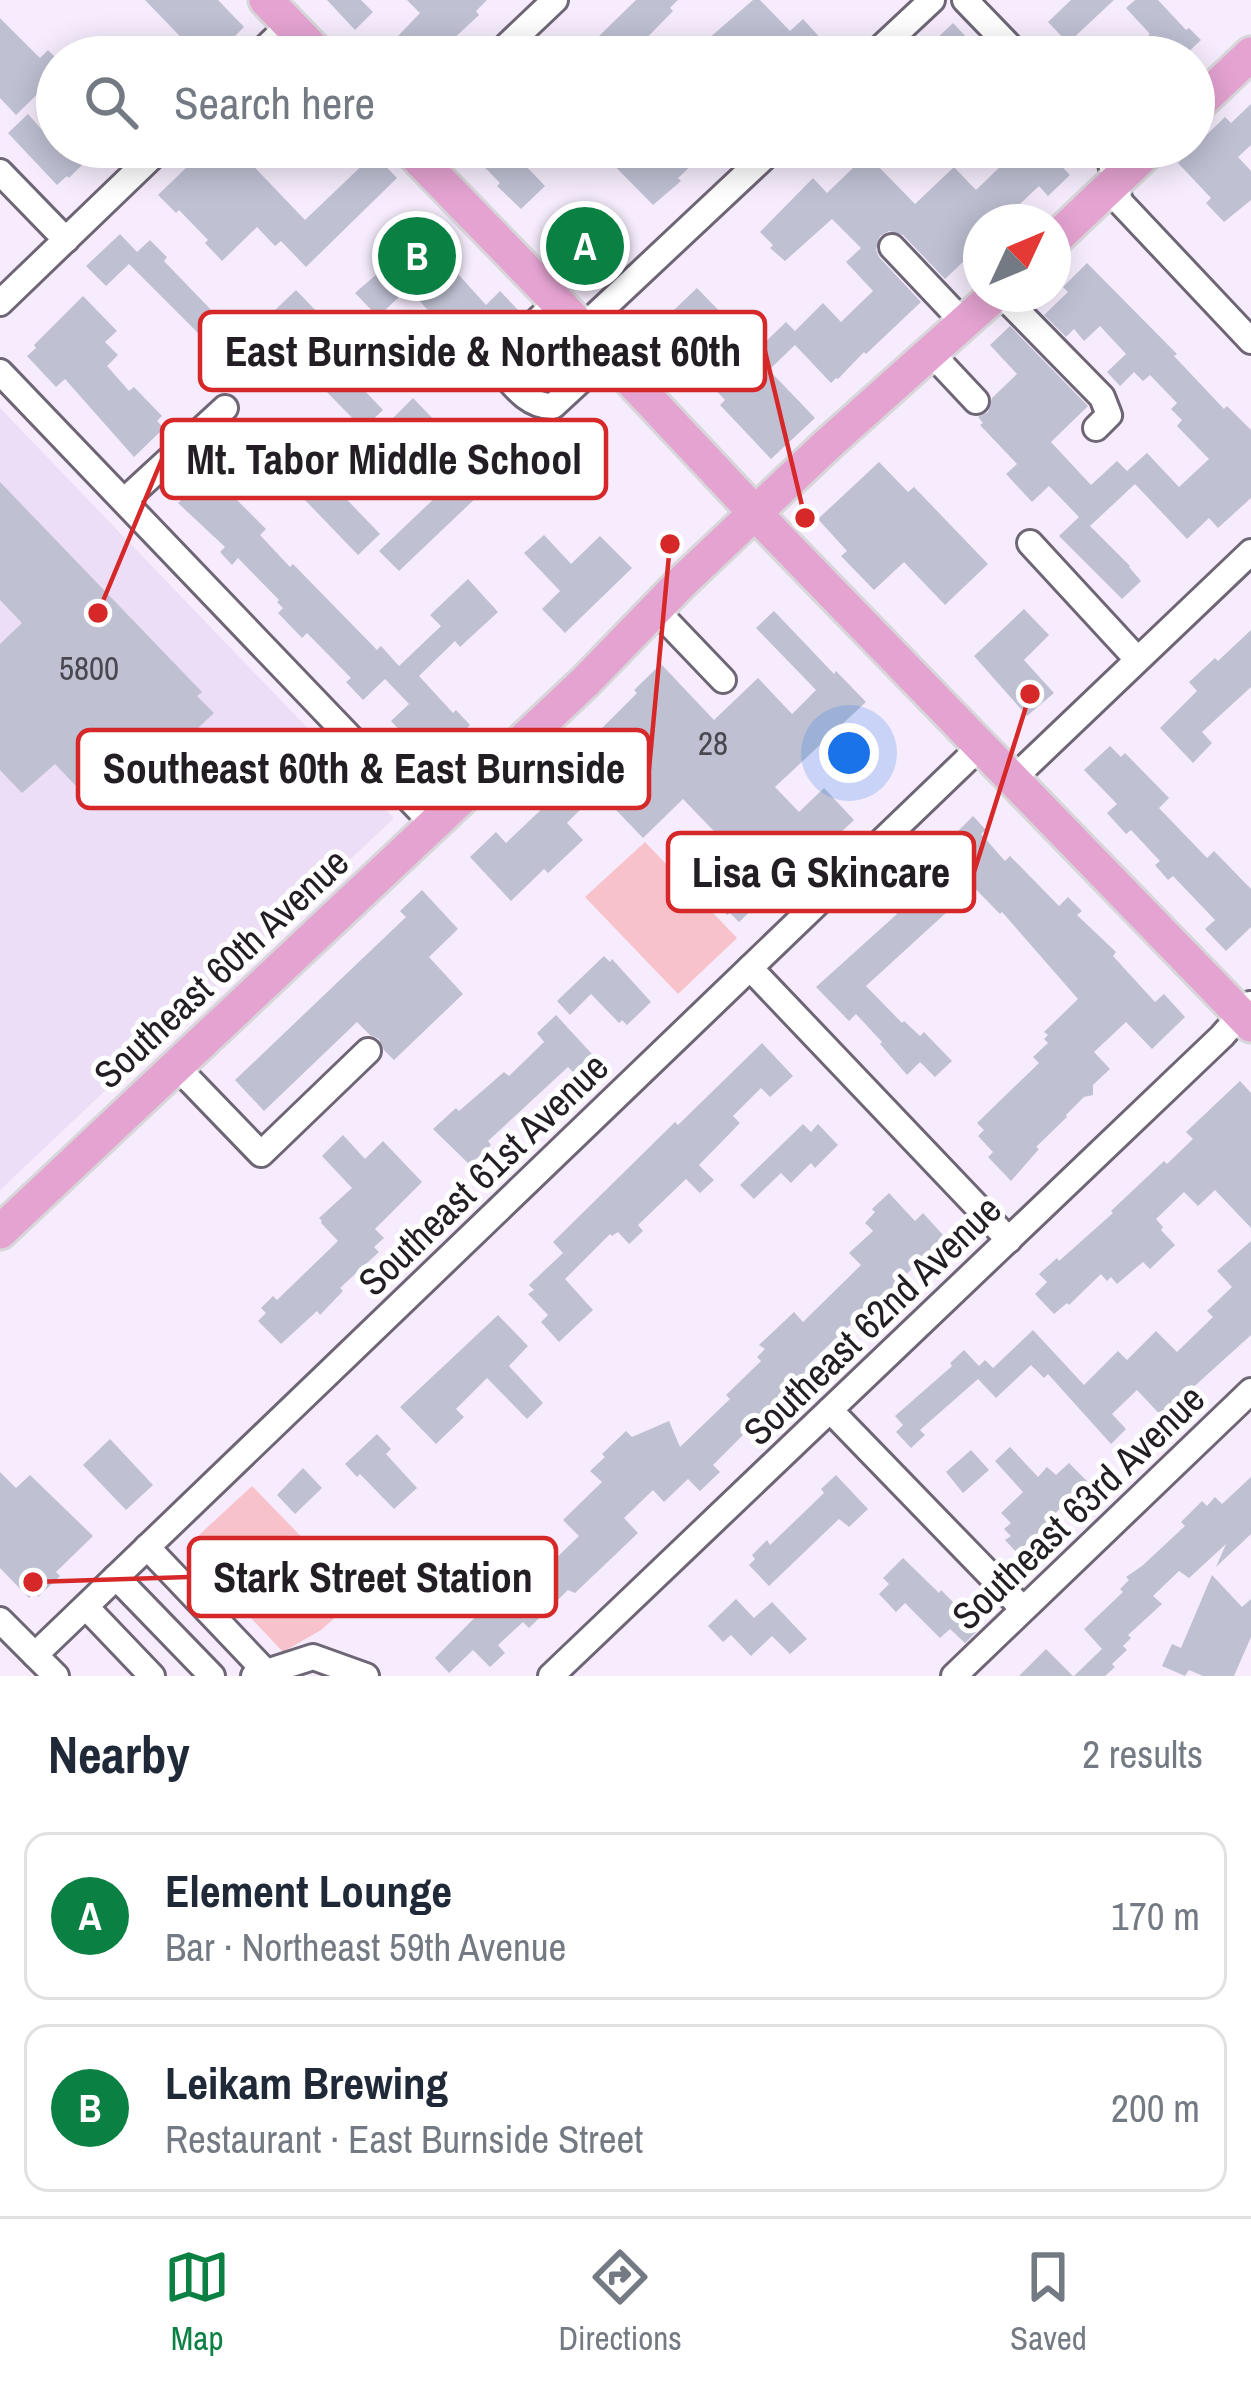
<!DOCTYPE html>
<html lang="en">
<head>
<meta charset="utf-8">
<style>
	body { margin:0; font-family:"Archivo Narrow",sans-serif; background:#f6f6f7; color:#1f2937 }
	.compass { position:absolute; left:963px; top:204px; width:108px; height:108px; border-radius:50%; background:#fff; box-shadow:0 6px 30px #0003; rotate:46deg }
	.you { position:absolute; left:849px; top:753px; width:42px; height:42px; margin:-30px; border:9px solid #fff; border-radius:50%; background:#1a73e8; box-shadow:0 0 0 18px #1a73e833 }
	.badge { display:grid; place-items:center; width:78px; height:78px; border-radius:50%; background:#0b8043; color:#fff; font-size:39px; font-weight:700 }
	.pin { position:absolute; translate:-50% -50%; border:6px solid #fff; box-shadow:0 3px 12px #0006 }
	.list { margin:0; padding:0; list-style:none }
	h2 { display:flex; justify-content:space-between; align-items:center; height:156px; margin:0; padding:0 48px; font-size:51px }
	h2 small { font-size:39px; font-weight:400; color:#747a83 }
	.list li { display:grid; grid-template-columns:78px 1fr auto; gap:36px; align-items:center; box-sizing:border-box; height:168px; margin:0 24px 24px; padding:0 24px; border:3px solid #e0e1e3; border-radius:24px }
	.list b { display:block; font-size:45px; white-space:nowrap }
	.list p { margin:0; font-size:39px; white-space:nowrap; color:#747a83 }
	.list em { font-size:39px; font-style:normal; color:#747a83 }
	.icon { flex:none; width:66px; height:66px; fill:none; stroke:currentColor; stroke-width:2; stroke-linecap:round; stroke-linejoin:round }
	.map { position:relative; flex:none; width:1251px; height:1676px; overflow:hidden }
	.search { position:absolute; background:#fff; box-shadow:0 6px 30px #0003; left:36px; right:36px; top:36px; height:132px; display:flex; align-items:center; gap:30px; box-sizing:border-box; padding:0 42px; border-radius:66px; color:#747a83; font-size:45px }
	.sheet { height:540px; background:#fff }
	nav { display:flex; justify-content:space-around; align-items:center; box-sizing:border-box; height:168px; border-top:3px solid #e0e1e3; background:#fff; font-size:33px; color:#747a83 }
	nav a { display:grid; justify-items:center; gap:6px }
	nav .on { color:#0b8043 }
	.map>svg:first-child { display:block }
</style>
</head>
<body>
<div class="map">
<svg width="1251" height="1676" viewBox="0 0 1251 1676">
	<rect width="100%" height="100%" fill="#f6ecfd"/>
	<!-- built -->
	<path fill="#ebdef6" d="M0 408 394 818 0 1190Z"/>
	<!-- green -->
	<g fill="#f8c2ca">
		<path d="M645 842 737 938 678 994 585 897Z"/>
		<path d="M252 1486 359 1596 321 1630 283 1652 185 1548Z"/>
	</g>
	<!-- building -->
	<g fill="#bfc1d3">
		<path d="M145 0H218L244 27 214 57H200Z"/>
		<path d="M327 0H361L373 12 355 30Z"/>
		<path d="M407 0H487L476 11 479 15 434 57H378L420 13Z"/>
		<path d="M636 0H678L670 8 673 11 628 57H589L603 44 597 38Z"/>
		<path d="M753 0H760L790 31 803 19 824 42 808 57H711L700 46Z"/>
		<path d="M1071 0H1114L1068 43 1048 22Z"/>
		<path d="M1135 0H1158L1186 30 1189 28 1201 40 1183 57H1126L1150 34 1126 8Z"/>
		<path d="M0 18 40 58 48 50 57 59V75L16 115 0 98Z"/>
		<path d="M953 23 985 57H941L930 45Z"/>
		<path d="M1251 104V145L1238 157 1251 171V200L1224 222 1206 203 1211 198 1178 163 1225 117 1231 123Z"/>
		<path d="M28 114 57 147H100L69 178 67 176 57 185 8 133Z"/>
		<path d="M197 147H235L305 220 374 154 397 178 306 267 281 241 275 246 257 227 222 261 205 243 208 240 179 210 176 213 158 195 193 161 188 156Z"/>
		<path d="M465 147H542L524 164 545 186 521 209 497 186 500 183Z"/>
		<path d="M596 147H622L639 165 658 147H711L678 178 681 181 653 205Z"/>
		<path d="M835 147H886L872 160 915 204 954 167 976 190 1004 163 988 147H1043L1070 175 1048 196 1039 186 1001 222H981V245L945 279 903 235 889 231 880 236 876 250 879 257 921 302 866 354 864 352 838 379 836 378 831 383 795 345 769 370 815 418 771 459 720 405 725 400 656 327 697 288 757 350 786 322 795 331 823 303 841 322 873 291 846 262 861 248 832 219 785 261 770 248 773 245 760 232 813 178 827 193 853 168Z"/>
		<path d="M589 205 606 222 601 226 623 250 588 284 548 242 561 223Z"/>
		<path d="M120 234 137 252 150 240 167 257 164 261 216 315 220 311 272 364 250 385 129 264 106 286 86 266Z"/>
		<path d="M422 235 436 250 432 253 455 277 458 274 486 305 500 291 519 311 515 315 517 317 486 347 480 360 459 381 434 355 452 338 411 291 405 296 402 294 378 317 355 293Z"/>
		<path d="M1087 263 1177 354 1174 356 1224 409 1227 406 1251 430V498L1218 528 1209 518 1187 539 1135 484 1090 526 1130 566 1129 567 1141 581 1122 599 1059 536 1079 517 1049 486 1032 502 1006 474 1017 464 980 425 983 423 978 417 988 412 992 398 1017 374 990 345 1010 326 1088 406 1051 442 1091 485 1117 461 1127 471 1147 453 1179 487 1209 459 1177 426 1182 420 1171 409 1177 403 1150 375 1143 381 1134 372 1120 386 1107 372 1126 354 1100 326 1084 341 1074 329 1066 337 1044 315 1068 292 1063 287Z"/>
		<path d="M296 290 360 357 345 370 383 410 363 429 322 387 335 375 274 311Z"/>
		<path d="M83 296 117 331 105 342 118 355 107 366 129 391 134 387 162 416 157 421 163 427 162 430 134 457 65 379 56 387 27 356 36 348 34 345Z"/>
		<path d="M413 398 465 452 444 473 392 419Z"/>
		<path d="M310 448 337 476 330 482 380 534 358 555 303 498 310 491 288 469Z"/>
		<path d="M879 462 908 492 914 487 988 564 945 605 904 562 874 590 841 556 847 551 818 519Z"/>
		<path d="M215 472 222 480 225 477 239 493 234 497 266 529 260 535 290 567 293 564 377 650 381 646 399 666 441 626 430 615 468 579 498 612 460 647 455 641 419 676 453 713 456 710 470 725 465 730 469 734 435 767 391 721 409 704 385 679 363 700 346 682 351 678 307 633 302 638 278 613 283 608 277 602 279 600 238 558 232 565 220 552 225 547 178 503 206 477 208 479Z"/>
		<path d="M460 474 480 494 399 571 379 551Z"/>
		<path d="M0 482 202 692 197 696 214 713 144 779 135 770 96 807 55 764 22 793 0 770V644L22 623 0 600Z"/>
		<path d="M544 535 571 564 600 536 632 568 565 633 542 609 560 591 524 553Z"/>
		<path d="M1024 609 1049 635 1024 660 1054 693 1027 716 974 656Z"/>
		<path d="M774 611 834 674 836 671 866 702 775 787 799 812 824 788 854 820 802 869 793 860 751 899 757 905 739 922 730 913 727 915 704 888 711 882 706 877 733 851 683 799 643 838 615 809 641 780 602 739 603 737 598 732 637 693 634 690 661 664 714 720 758 678 792 714 816 690 756 628Z"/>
		<path d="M1251 630V687L1202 732 1212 743 1193 763 1160 728 1197 691 1189 682 1215 658 1218 661Z"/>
		<path d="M1110 746 1121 757 1125 753 1169 798 1159 808 1207 858 1214 851 1251 889V927L1226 951 1205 929 1215 920 1173 876 1168 880 1155 865 1160 861 1131 830 1126 834 1107 813 1117 804 1084 770Z"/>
		<path d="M568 779 589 801 567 823 583 840 548 873 544 869 511 901 470 857 496 832 506 843 545 806 544 804 549 798 546 795 558 783 561 787Z"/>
		<path d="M973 816 986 830 981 834 1005 861 1010 856 1059 906 1068 897 1082 911 1077 915 1116 952 1113 956 1155 1002 1164 994 1185 1017 1152 1049 1126 1022 1094 1052 1110 1069 1093 1085V1095L1084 1097 1066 1115 1067 1117 1036 1147 1039 1149 1011 1181 988 1157 993 1152 978 1136 984 1130 977 1123 1039 1063 1033 1057 1048 1043 1044 1039 1048 1035 1044 1032 1078 999 1002 912 1000 914 958 871 933 895 948 911 866 986 902 1023 904 1021 920 1036 924 1032 952 1061 935 1077 920 1062 907 1075 880 1044 882 1042 856 1014 849 1021 816 987 897 914 887 904 889 901Z"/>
		<path d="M422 890 458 929 429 957 463 994 394 1060 384 1050 379 1039 370 1035 357 1022 264 1111 235 1080 406 917 400 911Z"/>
		<path d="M604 956 610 962 612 959 651 1002 627 1025 622 1020 619 1023 591 994 570 1015 557 1001Z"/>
		<path d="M556 1015 592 1054 573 1072 568 1067 488 1141 491 1145 470 1165 433 1129 456 1108 459 1111 504 1072 509 1076 544 1042 537 1033Z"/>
		<path d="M762 1043 793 1076 770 1097 761 1088 733 1116 740 1123 699 1165 714 1180 700 1193 686 1179 638 1225 643 1231 629 1244 618 1232 612 1236 610 1234 565 1279 593 1310 559 1342 541 1322 548 1315 528 1294 534 1290 529 1285 563 1253 553 1242 675 1122 678 1125Z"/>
		<path d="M1240 1081 1251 1093V1228L1215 1190 1198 1206 1184 1192 1156 1219 1163 1227 1161 1230 1175 1245 1150 1269 1143 1262 1117 1284 1111 1277 1107 1281 1101 1274 1069 1305 1067 1303 1054 1314 1035 1294 1047 1282 1039 1274 1057 1258 1059 1261 1113 1213 1111 1211 1164 1161 1167 1164 1193 1139 1186 1132Z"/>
		<path d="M803 1124 811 1132 818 1124 838 1145 815 1168 811 1163 791 1183 781 1173 754 1199 740 1185Z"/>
		<path d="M343 1135 365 1159 383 1141 422 1182 375 1229 384 1238 374 1247 379 1252 340 1288 343 1291 320 1315 317 1311 281 1344 258 1321 266 1313 261 1308 273 1296 277 1300 338 1241 321 1223 322 1221 319 1218 352 1188 322 1156Z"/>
		<path d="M889 1193 915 1221 923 1213 943 1235 939 1240 942 1243 926 1258 925 1256 864 1316 862 1314 833 1341 805 1368 808 1371 769 1409 766 1407 740 1432 743 1435 713 1465 720 1472 700 1491 688 1479 664 1502 653 1490 624 1518 638 1533 575 1593 568 1590 529 1628 523 1622 498 1645 505 1653 490 1667 473 1650 449 1673 435 1658 489 1603 469 1582 484 1568 507 1592 534 1566 518 1550 530 1538 552 1562 579 1536 563 1520 602 1482 590 1471 605 1457 602 1454 626 1431 632 1437 669 1421 680 1447 730 1399 726 1395 761 1361 757 1357 765 1349 759 1345 794 1312 803 1322 861 1265 849 1253 873 1231 865 1223 875 1212 872 1209Z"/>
		<path d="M1251 1241V1335L1188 1392 1194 1399 1168 1423 1137 1390 1112 1414 1126 1429 1111 1444 1048 1374 1044 1378 1031 1365 996 1398 978 1379 920 1430 925 1435 911 1448 896 1432 903 1425 895 1416 952 1366 950 1363 964 1350 979 1366 985 1360 993 1368 1033 1330 1084 1385 1118 1351 1127 1360 1156 1331 1177 1352 1213 1317 1207 1311 1232 1287 1217 1271Z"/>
		<path d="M498 1315 528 1346 509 1366 543 1403 527 1419 487 1378 456 1409 464 1417 436 1444 400 1407Z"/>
		<path d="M377 1434 391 1449 386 1454 417 1488 394 1509 360 1474 357 1477 345 1464Z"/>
		<path d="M110 1439 153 1485 126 1510 83 1465Z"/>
		<path d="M1010 1447 1038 1477 1047 1467 1056 1475 1069 1463 1093 1487 1081 1499 1075 1493 1043 1526 1048 1532 1027 1552 1025 1550 1019 1555 1005 1540 1011 1536 1004 1529 1011 1523 1001 1513 1023 1492 995 1461Z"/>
		<path d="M971 1450 989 1470 963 1493 946 1472Z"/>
		<path d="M303 1468 322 1488 295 1514 277 1495Z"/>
		<path d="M0 1472 16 1488 30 1475 93 1536 56 1572 60 1576 38 1597 34 1592 29 1598 0 1568Z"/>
		<path d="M836 1475 868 1509 849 1527 839 1519 769 1586 749 1565 755 1559 752 1555 767 1540 770 1545 824 1493 821 1489Z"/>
		<path d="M1251 1477V1534L1216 1567 1226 1544 1189 1578 1179 1571 1153 1596 1162 1604 1128 1635 1131 1638 1123 1646 1127 1650 1112 1664 1115 1667 1105 1676H1074L1102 1649 1084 1629 1123 1592 1120 1589 1129 1580 1126 1577 1142 1566 1185 1526 1181 1522 1202 1501 1207 1506 1215 1497 1222 1504Z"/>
		<path d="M903 1558 939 1593 941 1590 956 1605 953 1609 976 1632 965 1643 950 1629 940 1638 905 1603 896 1612 879 1594 889 1584 883 1578Z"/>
		<path d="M1212 1575 1242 1607 1251 1599V1637L1234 1676H1203L1189 1670 1185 1676 1162 1666 1172 1644 1181 1648Z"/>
		<path d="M736 1599 754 1618 772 1602 807 1639 790 1654 772 1636 751 1656 731 1635 723 1642 708 1626Z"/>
		<path d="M1046 1649 1073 1676H1019Z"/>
	</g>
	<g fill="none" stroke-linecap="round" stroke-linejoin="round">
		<defs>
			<g id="minor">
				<path d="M965 0 1020 57"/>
				<path d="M256 57 290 24"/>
				<path d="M495 57 555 0"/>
				<path d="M871 57 932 0"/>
				<path d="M1107 147 1120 202 1251 341"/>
				<path d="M0 172 66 240"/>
				<path d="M892 247 964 323"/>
				<path d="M1001 294 1102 397 1109 415 1096 428"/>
				<path d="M557 302 497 359 496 365C512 383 527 407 553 406L607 356"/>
				<path d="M0 303 162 147"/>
				<path d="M582 328 775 147"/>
				<path d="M931 353 976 401"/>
				<path d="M0 372 434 825"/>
				<path d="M125 500 225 408"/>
				<path d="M1030 543 1137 659"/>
				<path d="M656 610 723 680"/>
				<path d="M1014 778 1251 552"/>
				<path d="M750 968 1009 1240"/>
				<path d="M177 1067 261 1154 368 1051"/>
				<path d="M830 1410 1023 1609"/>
				<path d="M147 1547 266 1672"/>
				<path d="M116 1577 212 1676"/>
				<path d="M86 1607 152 1676"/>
				<path d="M0 1620 56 1676"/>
				<path d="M35 1655 982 745"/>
				<path d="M254 1676 313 1657 366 1676"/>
				<path d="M551 1676 1222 1036 1250 1004"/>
				<path d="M954 1676 1251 1391"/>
			</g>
			<g id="major">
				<path d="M266 0 321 57"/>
				<path d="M1194 108 1251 54"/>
				<path d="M407 147 565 310 773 532 1251 1025"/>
				<path d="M1053 241 1152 147"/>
				<path d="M0 1232 586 681 682 582 828 444 996 294"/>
			</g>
		</defs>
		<!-- minor casing -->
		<use href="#minor" stroke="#6e6675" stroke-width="30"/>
		<!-- major casing -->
		<use href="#major" stroke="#d7d6d8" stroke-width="39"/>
		<!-- minor -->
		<use href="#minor" stroke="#fff" stroke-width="24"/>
		<!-- major -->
		<use href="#major" stroke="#e5a3d2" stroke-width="33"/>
	</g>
	<g text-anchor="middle" stroke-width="10" stroke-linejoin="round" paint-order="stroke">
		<!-- number labels -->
		<g font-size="33" fill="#494750">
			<text x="89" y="680">5800</text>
			<text x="713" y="755">28</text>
		</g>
		<!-- street labels -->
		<g font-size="39" fill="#221e24" stroke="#fff">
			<text transform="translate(221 968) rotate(-43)" y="14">Southeast 60th Avenue</text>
			<text transform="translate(483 1174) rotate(-44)" y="14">Southeast 61st Avenue</text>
			<text transform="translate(872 1320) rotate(-44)" y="14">Southeast 62nd Avenue</text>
			<text transform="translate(1078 1507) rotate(-44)" y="14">Southeast 63rd Avenue</text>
		</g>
	</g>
	<!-- callouts -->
	<path fill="none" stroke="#d62828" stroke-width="4.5" d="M805 518L765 351M98 613L162 459M670 544L649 769M1030 694L974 872M33 1582L189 1577"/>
	<g fill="#d62828" stroke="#fff" stroke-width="4.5">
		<circle cx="805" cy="518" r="12"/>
		<circle cx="98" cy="613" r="12"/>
		<circle cx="670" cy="544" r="12"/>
		<circle cx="1030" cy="694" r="12"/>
		<circle cx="33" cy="1582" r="12"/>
	</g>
	<g fill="#fff" stroke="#d62828" stroke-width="4.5">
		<rect x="200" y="312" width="565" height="78" rx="12"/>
		<rect x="162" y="420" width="444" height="78" rx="12"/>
		<rect x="78" y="730" width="571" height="78" rx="12"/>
		<rect x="668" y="833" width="306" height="78" rx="12"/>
		<rect x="189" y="1538" width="367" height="78" rx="12"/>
	</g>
	<g font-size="42" text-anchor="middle" font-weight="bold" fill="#221e24">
		<text x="483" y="366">East Burnside &amp; Northeast 60th</text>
		<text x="384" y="474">Mt. Tabor Middle School</text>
		<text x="364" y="783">Southeast 60th &amp; East Burnside</text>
		<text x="821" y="887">Lisa G Skincare</text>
		<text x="373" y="1592">Stark Street Station</text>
	</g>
</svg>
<svg class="compass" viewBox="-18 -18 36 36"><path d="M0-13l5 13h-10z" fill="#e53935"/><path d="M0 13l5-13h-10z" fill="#747a83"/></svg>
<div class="you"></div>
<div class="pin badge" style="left:585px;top:246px">A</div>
<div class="pin badge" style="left:417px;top:256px">B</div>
<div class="search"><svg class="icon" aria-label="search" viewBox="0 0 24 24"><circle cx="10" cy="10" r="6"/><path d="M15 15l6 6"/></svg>Search here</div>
</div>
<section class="sheet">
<h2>Nearby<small>2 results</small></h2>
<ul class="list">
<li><span class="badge">A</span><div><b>Element Lounge</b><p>Bar · Northeast 59th Avenue</p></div><em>170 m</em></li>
<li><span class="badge">B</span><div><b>Leikam Brewing</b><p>Restaurant · East Burnside Street</p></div><em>200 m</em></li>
</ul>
</section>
<nav>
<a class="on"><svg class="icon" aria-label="map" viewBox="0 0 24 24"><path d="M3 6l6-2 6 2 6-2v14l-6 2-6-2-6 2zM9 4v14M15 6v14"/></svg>Map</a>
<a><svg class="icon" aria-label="directions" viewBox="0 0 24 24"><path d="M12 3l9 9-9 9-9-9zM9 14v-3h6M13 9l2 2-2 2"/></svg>Directions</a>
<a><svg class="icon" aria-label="saved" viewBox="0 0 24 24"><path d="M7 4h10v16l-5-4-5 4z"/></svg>Saved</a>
</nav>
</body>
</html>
